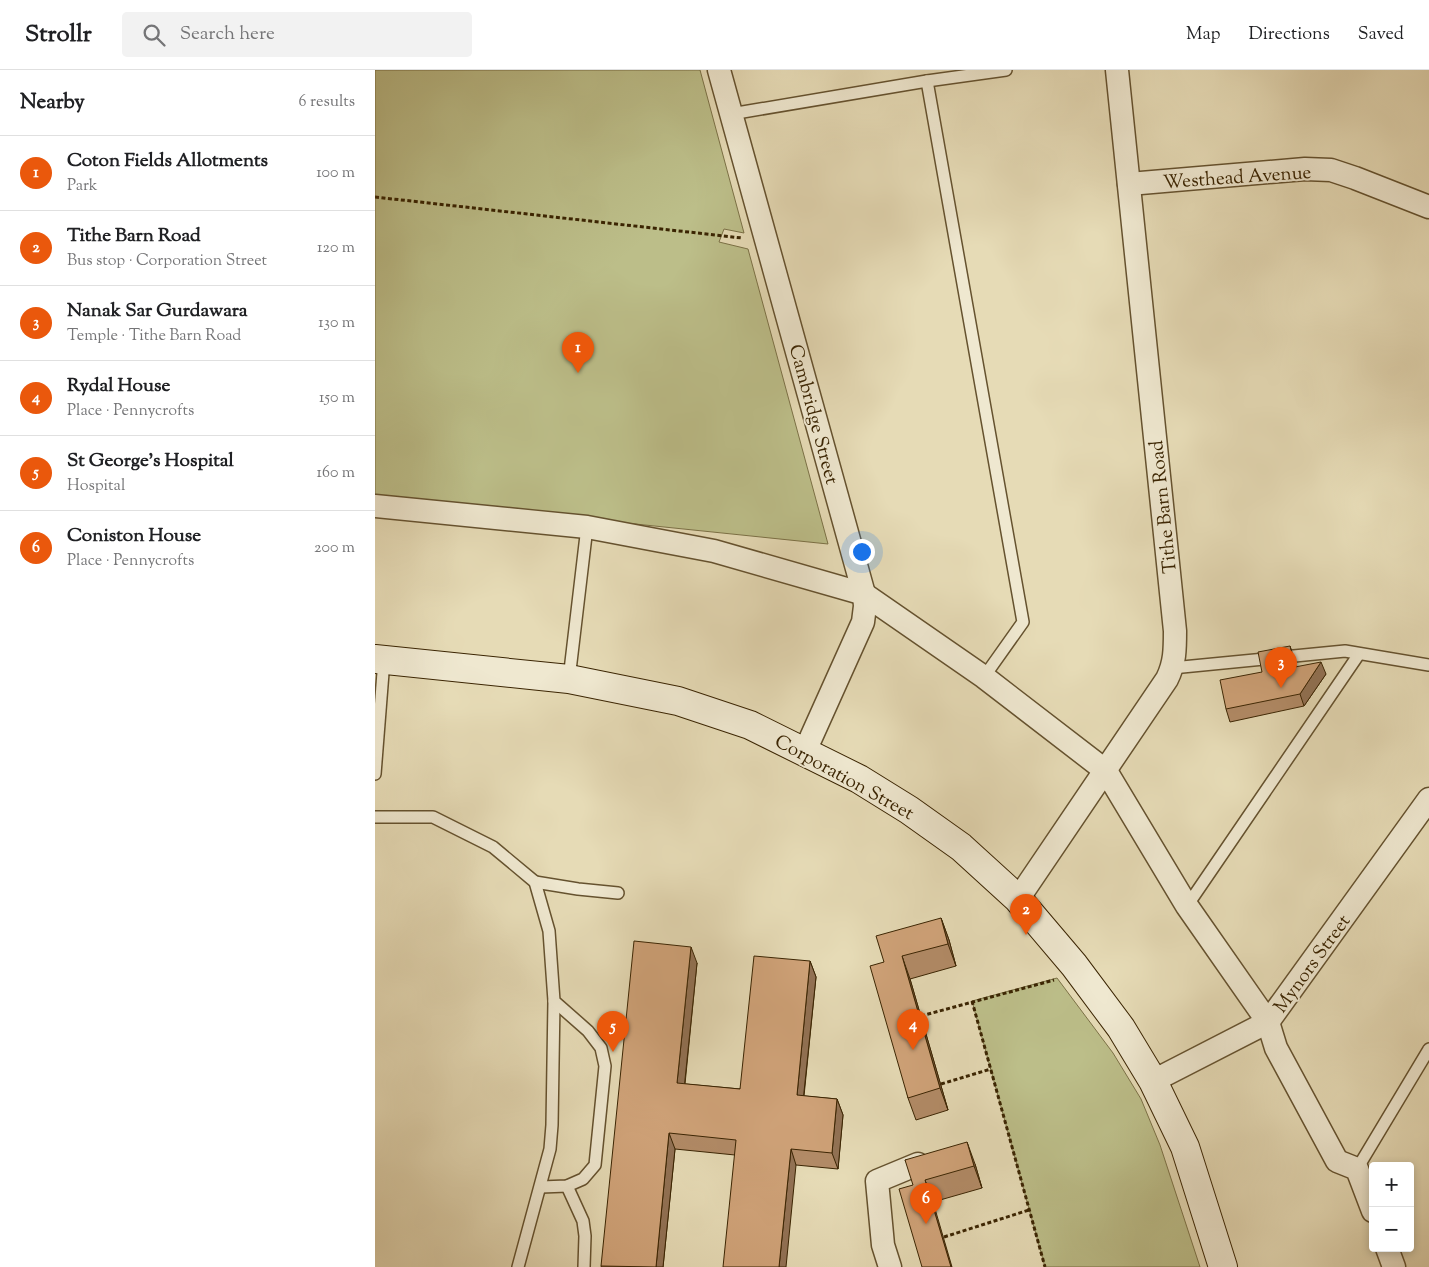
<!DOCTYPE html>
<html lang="en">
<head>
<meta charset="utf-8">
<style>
	body { margin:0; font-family:"Sorts Mill Goudy",serif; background:#f2f2f2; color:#202124 }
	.controls { position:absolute; right:15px; bottom:15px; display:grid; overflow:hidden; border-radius:5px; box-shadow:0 2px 8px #0003 }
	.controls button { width:45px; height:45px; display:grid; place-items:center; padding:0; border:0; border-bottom:1px solid #e0e0e0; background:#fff; color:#202124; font:25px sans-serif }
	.you { position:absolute; left:486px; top:481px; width:18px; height:18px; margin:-12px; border:4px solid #fff; border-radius:50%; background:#1a73e8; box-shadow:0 0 0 8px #1a73e833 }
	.badge { display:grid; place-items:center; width:32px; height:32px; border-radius:50%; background:#ea580c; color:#fff; font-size:16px; font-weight:700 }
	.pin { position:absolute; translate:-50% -41px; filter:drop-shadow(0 1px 2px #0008) }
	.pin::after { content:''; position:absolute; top:26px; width:18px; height:15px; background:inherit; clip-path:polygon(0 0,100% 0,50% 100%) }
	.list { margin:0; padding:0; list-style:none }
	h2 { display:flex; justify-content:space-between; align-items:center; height:65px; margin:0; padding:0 20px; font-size:21px }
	h2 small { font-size:16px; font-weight:400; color:#757577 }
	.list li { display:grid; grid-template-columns:32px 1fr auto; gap:15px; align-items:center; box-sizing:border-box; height:75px; padding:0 20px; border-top:1px solid #e0e0e0 }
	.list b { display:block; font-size:19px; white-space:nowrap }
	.list p { margin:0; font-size:16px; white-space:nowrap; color:#757577 }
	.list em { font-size:16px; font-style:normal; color:#757577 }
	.icon { flex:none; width:28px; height:28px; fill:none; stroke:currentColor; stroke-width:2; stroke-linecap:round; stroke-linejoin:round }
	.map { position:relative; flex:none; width:1054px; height:1197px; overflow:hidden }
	header { display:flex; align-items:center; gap:30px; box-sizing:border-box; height:70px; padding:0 25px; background:#fff; border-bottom:1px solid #e0e0e0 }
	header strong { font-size:24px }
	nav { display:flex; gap:28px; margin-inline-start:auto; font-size:18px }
	.search { width:350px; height:45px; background:#f2f2f2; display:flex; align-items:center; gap:12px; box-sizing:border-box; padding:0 18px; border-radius:5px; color:#757577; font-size:19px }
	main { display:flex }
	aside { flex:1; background:#fff }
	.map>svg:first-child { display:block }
</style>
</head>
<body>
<header>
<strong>Strollr</strong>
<div class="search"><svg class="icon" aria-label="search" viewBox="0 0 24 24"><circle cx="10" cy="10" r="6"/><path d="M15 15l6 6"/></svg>Search here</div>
<nav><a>Map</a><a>Directions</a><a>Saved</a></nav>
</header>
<main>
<aside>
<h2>Nearby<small>6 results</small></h2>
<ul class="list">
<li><span class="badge">1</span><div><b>Coton Fields Allotments</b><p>Park</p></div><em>100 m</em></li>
<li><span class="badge">2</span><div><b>Tithe Barn Road</b><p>Bus stop · Corporation Street</p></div><em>120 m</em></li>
<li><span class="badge">3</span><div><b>Nanak Sar Gurdawara</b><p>Temple · Tithe Barn Road</p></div><em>130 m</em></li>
<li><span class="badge">4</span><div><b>Rydal House</b><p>Place · Pennycrofts</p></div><em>150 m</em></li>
<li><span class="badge">5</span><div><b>St George's Hospital</b><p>Hospital</p></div><em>160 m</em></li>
<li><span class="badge">6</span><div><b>Coniston House</b><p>Place · Pennycrofts</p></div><em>200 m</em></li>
</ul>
</aside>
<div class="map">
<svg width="1054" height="1197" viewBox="0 0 1054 1197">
	<rect width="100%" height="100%" fill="#e6dbb6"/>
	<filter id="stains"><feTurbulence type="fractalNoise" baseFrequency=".004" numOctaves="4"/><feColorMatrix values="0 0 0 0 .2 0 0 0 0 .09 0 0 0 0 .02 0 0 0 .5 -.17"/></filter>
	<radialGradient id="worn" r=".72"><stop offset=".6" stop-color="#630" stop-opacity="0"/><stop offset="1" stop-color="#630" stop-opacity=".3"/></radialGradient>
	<!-- green -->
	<g fill="#bcbe89" stroke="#7b7146">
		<path d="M0 0H325L369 163 349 159 344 172 373 179 453 474 0 427Z"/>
		<path d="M682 908 738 983 766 1029 785 1075 825 1197H670L597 931Z"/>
	</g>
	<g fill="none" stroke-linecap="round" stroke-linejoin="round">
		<defs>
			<g id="lane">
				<path d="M552 11 648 552 609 607"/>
				<path d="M356 44 552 11 631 0"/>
				<path d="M797 598 970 581 1054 595"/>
				<path d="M194 609 212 457"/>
				<path d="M0 704 9 590"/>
				<path d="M0 747H58L118 777 160 812 174 861 179 931 213 961 226 978 230 996 220 1095 208 1109 192 1116 166 1117"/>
				<path d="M160 812 203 819 243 823"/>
				<path d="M812 836 984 584"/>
				<path d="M982 1099 1054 979"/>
				<path d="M192 1116 208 1151 210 1166 209 1197"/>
				<path d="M143 1197 175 1079 177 1055 179 931"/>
			</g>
			<g id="street">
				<path d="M344 0 489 524 490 536 488 552 430 681"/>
				<path d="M754 114 930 99 956 100 980 108 1054 137"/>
				<path d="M0 436 212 457 339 481 489 524 609 607 731 701 812 836 893 952 901 978 962 1091 982 1099 998 1141"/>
				<path d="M643 829 792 609C800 593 800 579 800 561L742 0"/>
				<path d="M778 1011 893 952 1054 729"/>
				<path d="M1012 1178 1019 1197"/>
				<path d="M515 1197 508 1175 502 1111 543 1094"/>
			</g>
			<path id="secondary" d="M0 589 194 609 303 631 375 655 484 709 534 740 586 777 643 829 699 895 746 958 778 1011 810 1077 848 1197"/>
		</defs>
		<!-- lane casing -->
		<use href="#lane" stroke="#65522f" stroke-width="14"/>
		<!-- street casing -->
		<use href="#street" stroke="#65522f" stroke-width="25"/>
		<!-- secondary casing -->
		<use href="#secondary" stroke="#3a2402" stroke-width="30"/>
		<!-- path -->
		<g stroke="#3a2402" stroke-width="3" stroke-dasharray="4 2.5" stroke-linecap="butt">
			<path d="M0 127 367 168"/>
			<path d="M597 931 670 1197"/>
			<path d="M546 946 679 910"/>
			<path d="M566 1014 616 999"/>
			<path d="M569 1167 654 1140"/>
		</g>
		<!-- lane -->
		<use href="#lane" stroke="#efe8d0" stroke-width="11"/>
		<!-- street -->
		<use href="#street" stroke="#efe8d0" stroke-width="22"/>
		<!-- secondary -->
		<use href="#secondary" stroke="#efe8d0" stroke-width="28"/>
	</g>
	<!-- wall -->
	<g fill="#b38c68" stroke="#3a2402">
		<path d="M919 588 921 597 951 604 929 636 855 652 851 639 887 602Z"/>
		<path d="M566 848 574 870 581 896 535 909 573 1040 541 1050 533 1028 509 892Z"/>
		<path d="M435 891 441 907 429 1026 462 1029 468 1045 463 1099 421 1095 360 1085 300 1079 288 1197H226L322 893 310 1014 365 1019Z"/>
		<path d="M530 1090 600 1094 607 1118 558 1132Z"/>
	</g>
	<!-- shaded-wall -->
	<g fill="#927255" stroke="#3a2402">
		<path d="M915 576 919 588 924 609 920 597Z"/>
		<path d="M946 592 951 604 929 636 925 624Z"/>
		<path d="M566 848 574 870 581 896 573 874Z"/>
		<path d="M316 877 322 893 308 1029 302 1013Z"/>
		<path d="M527 886 535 909 573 1040 565 1018Z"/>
		<path d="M435 891 441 907 427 1041 422 1025Z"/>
		<path d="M462 1029 468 1045 463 1099 457 1083Z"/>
		<path d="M294 1063 300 1079 288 1197H281Z"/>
		<path d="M592 1072 600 1094 607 1118 599 1096Z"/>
		<path d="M416 1079 421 1095 411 1197H404Z"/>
		<path d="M550 1110 558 1132 577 1197H576Z"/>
	</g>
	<!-- building -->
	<g fill="#d0a379" stroke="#3a2402">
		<path d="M915 576 920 597 946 592 925 624 851 639 845 610 887 602 883 582Z"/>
		<path d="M566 848 573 874 527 886 565 1018 533 1028 495 896 509 892 501 866Z"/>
		<path d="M259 871 316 877 302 1013 365 1019 379 886 435 891 422 1025 462 1029 457 1083 416 1079 404 1197H348L361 1070 294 1063 281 1197 226 1196Z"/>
		<path d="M592 1072 599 1096 550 1110 576 1197H547L524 1119 538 1115 530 1090Z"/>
	</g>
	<g text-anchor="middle" stroke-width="4" stroke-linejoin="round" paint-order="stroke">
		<!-- street labels -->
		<g font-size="19" fill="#3a2402" stroke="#efe8d0">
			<text transform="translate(862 106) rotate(-4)" y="7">Westhead Avenue</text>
			<text transform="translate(440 344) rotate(75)" y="7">Cambridge Street</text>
			<text transform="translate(787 437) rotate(-96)" y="7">Tithe Barn Road</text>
			<text transform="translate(470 706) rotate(29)" y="7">Corporation Street</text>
			<text transform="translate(936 893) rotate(-54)" y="7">Mynors Street</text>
		</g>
	</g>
	<rect width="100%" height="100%" filter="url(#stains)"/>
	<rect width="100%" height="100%" fill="url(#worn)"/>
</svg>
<div class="controls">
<button>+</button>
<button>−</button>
</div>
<div class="you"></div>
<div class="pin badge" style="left:203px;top:303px">1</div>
<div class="pin badge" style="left:651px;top:865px">2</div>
<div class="pin badge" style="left:906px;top:618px">3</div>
<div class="pin badge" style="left:538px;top:980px">4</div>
<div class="pin badge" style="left:238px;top:982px">5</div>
<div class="pin badge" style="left:551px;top:1154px">6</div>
</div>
</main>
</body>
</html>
